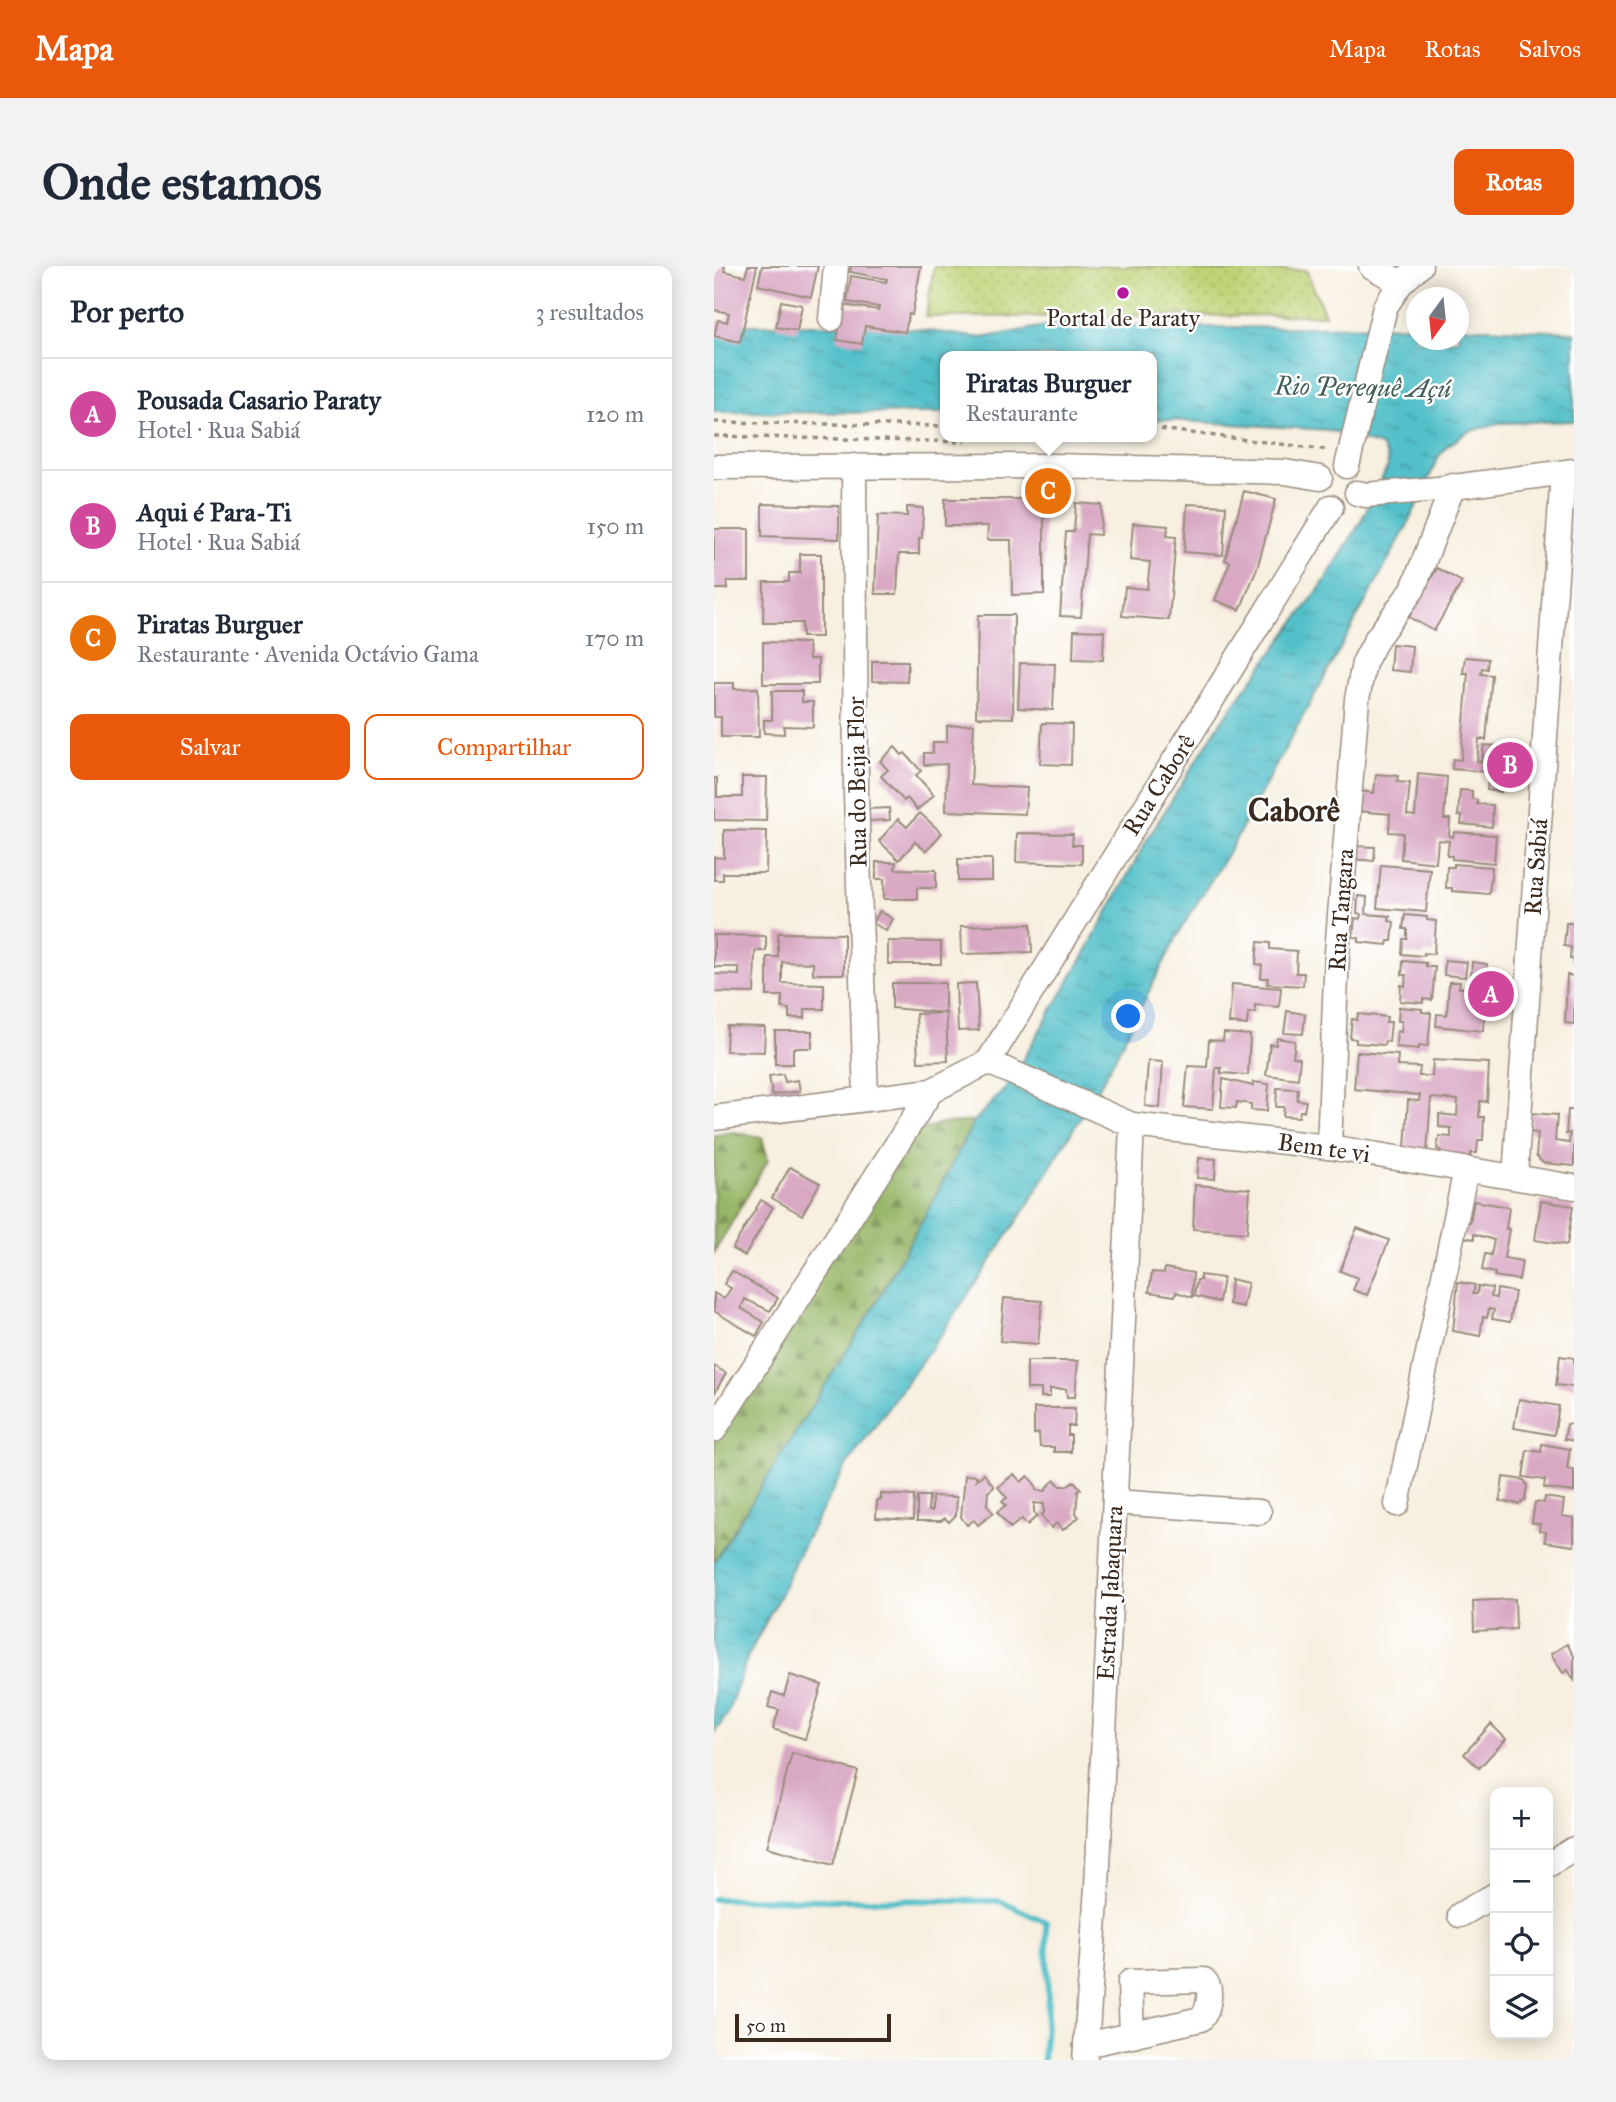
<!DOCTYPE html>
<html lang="pt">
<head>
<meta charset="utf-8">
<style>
	body { margin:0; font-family:"IM FELL Great Primer",serif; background:#f2f2f3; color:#1f2937 }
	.controls { position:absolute; right:21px; bottom:21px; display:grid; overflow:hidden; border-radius:14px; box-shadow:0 4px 18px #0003 }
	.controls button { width:63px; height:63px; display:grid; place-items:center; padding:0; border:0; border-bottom:2px solid #e0e1e3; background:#fff; color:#1f2937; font:35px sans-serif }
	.compass { position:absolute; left:692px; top:21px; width:63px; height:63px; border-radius:50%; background:#fff; box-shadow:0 4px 18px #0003; rotate:195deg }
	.scale { position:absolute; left:21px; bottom:18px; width:156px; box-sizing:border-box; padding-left:7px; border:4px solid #3b2a1e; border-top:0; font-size:19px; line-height:24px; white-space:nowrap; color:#3b2a1e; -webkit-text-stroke:5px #fff; paint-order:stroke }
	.you { position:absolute; left:415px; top:751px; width:24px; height:24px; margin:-18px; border:5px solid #fff; border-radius:50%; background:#1a73e8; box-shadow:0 0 0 10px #1a73e833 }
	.badge { display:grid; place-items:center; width:46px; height:46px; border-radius:50%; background:#ea580c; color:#fff; font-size:23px; font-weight:700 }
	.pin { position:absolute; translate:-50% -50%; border:4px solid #fff; box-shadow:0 2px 7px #0006 }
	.popup { position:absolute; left:226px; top:85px; width:217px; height:91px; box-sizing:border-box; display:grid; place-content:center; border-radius:14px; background:#fff; filter:drop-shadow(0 2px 5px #0005); font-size:23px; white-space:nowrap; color:#747a83 }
	.popup b { font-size:26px; color:#1f2937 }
	.popup::after { content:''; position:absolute; left:50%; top:100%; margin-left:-14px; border:14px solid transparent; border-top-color:#fff }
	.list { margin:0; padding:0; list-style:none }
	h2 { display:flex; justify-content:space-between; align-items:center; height:91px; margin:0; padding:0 28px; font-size:30px }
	h2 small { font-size:23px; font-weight:400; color:#747a83 }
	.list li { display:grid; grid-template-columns:46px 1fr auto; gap:21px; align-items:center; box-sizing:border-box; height:112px; padding:0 28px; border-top:2px solid #e0e1e3 }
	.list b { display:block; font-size:26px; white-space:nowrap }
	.list p { margin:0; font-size:23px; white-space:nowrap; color:#747a83 }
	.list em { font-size:23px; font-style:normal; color:#747a83 }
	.actions { display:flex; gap:14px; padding:21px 28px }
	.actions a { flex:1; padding:16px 0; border:2px solid #ea580c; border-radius:14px; text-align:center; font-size:24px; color:#ea580c }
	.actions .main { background:#ea580c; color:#fff }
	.icon { flex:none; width:38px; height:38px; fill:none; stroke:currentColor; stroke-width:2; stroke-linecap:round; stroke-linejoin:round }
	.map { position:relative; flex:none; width:860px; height:1794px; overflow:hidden; border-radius:14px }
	header { display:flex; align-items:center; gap:42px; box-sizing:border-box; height:98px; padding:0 35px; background:#ea580c; color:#fff }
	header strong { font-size:33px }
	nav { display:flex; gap:38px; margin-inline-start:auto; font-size:24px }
	.intro { display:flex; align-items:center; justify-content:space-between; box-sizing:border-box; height:168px; padding:0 42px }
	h1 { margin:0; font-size:49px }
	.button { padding:18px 32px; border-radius:14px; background:#ea580c; color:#fff; font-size:24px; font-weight:700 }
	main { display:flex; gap:42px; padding:0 42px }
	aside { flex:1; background:#fff; border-radius:14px; box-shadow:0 4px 18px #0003 }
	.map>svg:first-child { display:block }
</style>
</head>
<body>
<header>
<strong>Mapa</strong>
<nav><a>Mapa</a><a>Rotas</a><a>Salvos</a></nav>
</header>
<div class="intro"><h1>Onde estamos</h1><a class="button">Rotas</a></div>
<main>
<aside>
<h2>Por perto<small>3 resultados</small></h2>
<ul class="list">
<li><span class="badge" style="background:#d1479c">A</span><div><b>Pousada Casario Paraty</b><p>Hotel · Rua Sabiá</p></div><em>120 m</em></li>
<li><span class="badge" style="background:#d1479c">B</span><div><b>Aqui é Para-Ti</b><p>Hotel · Rua Sabiá</p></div><em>150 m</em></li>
<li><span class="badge" style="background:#e8710a">C</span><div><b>Piratas Burguer</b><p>Restaurante · Avenida Octávio Gama</p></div><em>170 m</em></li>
</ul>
<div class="actions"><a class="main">Salvar</a><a>Compartilhar</a></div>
</aside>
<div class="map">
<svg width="860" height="1794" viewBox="0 0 860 1794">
	<defs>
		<pattern id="forest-firs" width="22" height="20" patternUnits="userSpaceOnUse" patternTransform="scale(1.75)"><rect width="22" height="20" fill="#97b668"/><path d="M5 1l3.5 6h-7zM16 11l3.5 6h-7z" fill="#7c9455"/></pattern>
		<pattern id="park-dots" width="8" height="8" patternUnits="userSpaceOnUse" patternTransform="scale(1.75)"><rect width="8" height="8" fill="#bfd478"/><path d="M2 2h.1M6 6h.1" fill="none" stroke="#a5b667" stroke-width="1.8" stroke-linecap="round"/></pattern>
		<pattern id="water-ripples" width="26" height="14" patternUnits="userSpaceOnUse" patternTransform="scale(1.75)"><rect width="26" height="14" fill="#52c0c9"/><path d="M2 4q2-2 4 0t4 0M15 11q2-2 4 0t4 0" fill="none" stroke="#459ca3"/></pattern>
	</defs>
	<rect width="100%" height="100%" fill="#fff"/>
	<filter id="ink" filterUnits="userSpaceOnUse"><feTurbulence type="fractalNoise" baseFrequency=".0143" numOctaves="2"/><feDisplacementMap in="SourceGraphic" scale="14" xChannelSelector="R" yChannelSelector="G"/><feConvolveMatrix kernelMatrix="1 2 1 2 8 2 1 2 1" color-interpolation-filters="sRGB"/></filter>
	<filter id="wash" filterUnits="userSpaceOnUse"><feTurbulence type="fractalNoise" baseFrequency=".00686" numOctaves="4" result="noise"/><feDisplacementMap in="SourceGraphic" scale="28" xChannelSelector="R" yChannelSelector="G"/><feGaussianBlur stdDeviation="1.57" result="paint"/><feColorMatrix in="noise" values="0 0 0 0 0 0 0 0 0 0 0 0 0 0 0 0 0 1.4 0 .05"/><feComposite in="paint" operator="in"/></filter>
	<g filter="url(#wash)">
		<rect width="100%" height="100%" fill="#f7efdf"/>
		<!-- forest -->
		<g fill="url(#forest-firs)" stroke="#697043" stroke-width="2">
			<path d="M260 855 219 935 157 1046 0 1296V1152L191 868 226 858Z"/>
			<path d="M20 866 48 871 54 894 0 987V869Z"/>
		</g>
		<!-- park -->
		<path fill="url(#park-dots)" stroke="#7d7f4b" stroke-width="2" d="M220 0H481L482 5 592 4 611 49 212 51Z"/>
		<!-- water -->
		<path fill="url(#water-ripples)" stroke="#467574" stroke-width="2" d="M352 56C469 64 586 61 702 60V74H744L745 61 860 66V155L786 157 754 166 732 181 724 192 694 258 517 582 467 663 392 809 313 940 227 1069 132 1200 83 1291 67 1327 34 1390 13 1449 0 1467V1296L157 1046 219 935 260 855 292 822 369 691 434 572 504 460 610 316 646 257 674 200 673 191 667 180 613 164 437 153V90H231V147L0 146V61L24 59H170L268 72Z"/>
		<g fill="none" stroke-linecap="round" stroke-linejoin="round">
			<!-- stream -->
			<path stroke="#52c0c9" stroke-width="6" d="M0 1633 286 1635 332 1656 334 1734 329 1794"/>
		</g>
		<g id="blocks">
			<!-- building -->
			<g fill="#d9a9c4">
				<path d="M0 0H11L10 5 31 10 34 0H43L26 76 0 70 4 54 13 56 15 47 0 44Z"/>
				<path d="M48 0H104L97 31 44 19Z"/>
				<path d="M137 0H207L198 49 195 48 191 66 151 60 148 78 123 74 129 39 164 44 165 41 133 36 137 10 172 16 173 13 136 6Z"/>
				<path d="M67 35 88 39 83 65 62 61Z"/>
				<path d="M530 225 562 233 543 303 526 344 501 334 516 296 511 294Z"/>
				<path d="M231 233H330V328L298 329 297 274H273L274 260H231Z"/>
				<path d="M362 237 388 239 386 269 373 268 367 351 346 350 352 266H360Z"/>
				<path d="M48 238 125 240V273L48 270Z"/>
				<path d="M473 238 512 240 509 289 470 286Z"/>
				<path d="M193 241 209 242 208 272H205V288H185L183 328H161L164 249 193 250Z"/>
				<path d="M419 257 454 260 453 270 462 271 455 354 408 350 411 321 433 323 436 296 416 294Z"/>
				<path d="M0 263H35V315H13V323H0Z"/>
				<path d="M86 288H107V371H88V357H49L50 316H75V307H86Z"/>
				<path d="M723 302 748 316 720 365 695 351Z"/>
				<path d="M264 349H300L299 452 262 451Z"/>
				<path d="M360 364 390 365 389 394 359 393Z"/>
				<path d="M49 376 94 377 95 393H104V418H49Z"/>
				<path d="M678 378 698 380 696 406 676 404Z"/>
				<path d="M751 391 774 393 773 403 768 402 767 408 778 409 772 474 765 473 763 495 768 496 770 479 797 481 795 508 789 507 787 526 773 524 775 506 738 503 739 493 747 494 754 407H749Z"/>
				<path d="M158 395H194L193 416 158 415Z"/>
				<path d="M306 397 341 398 339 444 304 442Z"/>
				<path d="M0 417H20V423L44 422 45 471H7V451H0Z"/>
				<path d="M58 425H88V436H99V461L70 460V468L50 467V454H58Z"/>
				<path d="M328 457 358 458 357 499 326 498Z"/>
				<path d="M260 458 257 519 313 522 311 548 232 545 233 498 210 499V487H219V476H233V460Z"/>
				<path d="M181 481 188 489 191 487 207 505 202 509 220 529 203 544 193 532 190 535 167 510 174 504 166 495Z"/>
				<path d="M662 508 684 510 683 516 696 517 693 549 701 550 704 508 733 511 730 553H736L735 570 739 571 740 566 782 569 780 597 738 593V590H733L735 575 724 574 722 597 687 593 689 567 675 566 676 548 644 545 646 525 660 527Z"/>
				<path d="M28 511H53L52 555 0 554V512H3V531H28Z"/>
				<path d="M746 524 758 525V533L763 534V538L779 539 778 561 747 558 748 550H744Z"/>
				<path d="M175 542 176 554 154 555V543Z"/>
				<path d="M206 547 228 567 212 585 201 576 185 594 165 575 184 553 193 561Z"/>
				<path d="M10 564 53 565 52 607H9V614H0V591L10 592Z"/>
				<path d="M303 567 359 568 358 579H368V598L302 596Z"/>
				<path d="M639 580 661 581 660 595 638 593Z"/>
				<rect x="244" y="593" width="34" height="22"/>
				<path d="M162 596H182L181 603 222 604V622H203V633H170V613H162Z"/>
				<path d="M740 598 778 601 775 628 738 625V622H732L733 601H740Z"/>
				<path d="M667 599 716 603 712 646 663 642Z"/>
				<path d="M644 630 653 631 652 648 676 650 675 655 680 656 678 675H674L673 679 645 676V672L639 671 641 652 646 653 647 648 643 647Z"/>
				<path d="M166 645 179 653 172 665 159 657Z"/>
				<path d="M691 649 713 651V654L722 655 720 688 710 687V690L688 688 689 673H693V663H689Z"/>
				<path d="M852 657H860V694L856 693 857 681 850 680Z"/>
				<path d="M317 658 318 686 248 688 247 660Z"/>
				<path d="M64 667 130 668V708H99V697L68 696V717L110 718V743H91V752H75V743L68 742V730H53V691H64Z"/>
				<path d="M0 669 52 670V685H41L40 727 0 726V708L25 709V701H0Z"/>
				<path d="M174 675 227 676V698H174Z"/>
				<path d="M544 676 556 677V683L583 685 582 707H590L589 720 553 718 554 712H547L548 699 542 698Z"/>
				<path d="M731 694 753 696 751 711 730 709Z"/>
				<path d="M689 695 712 697V701H721L718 734 709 733V737L686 735 687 719 691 720 692 709H688Z"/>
				<path d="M758 696 773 698 771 713 757 711Z"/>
				<path d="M853 709 860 710V758L851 757Z"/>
				<path d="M735 716H746L745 722H754L753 731 761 732 760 737 771 738 769 765 722 760 723 748 733 749Z"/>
				<path d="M178 717H231V747L178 742Z"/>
				<path d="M262 717 265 764 244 765 242 718Z"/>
				<path d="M518 718 567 722 565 741 541 739V747H534L533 759 515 757Z"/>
				<path d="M685 741 708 743V746L717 747 714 780 705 779V783L682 781 683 765 687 766 688 755H684Z"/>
				<path d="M573 745 591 748 589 768 570 767Z"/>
				<path d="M232 747 234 795 204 796 202 748Z"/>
				<path d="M644 748 673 751 672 756H677L675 776 671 775 670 779 642 777V773L636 772 638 753 643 754Z"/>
				<path d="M13 760 51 761 50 786 12 785Z"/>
				<path d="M61 765H98V782H79V798H61Z"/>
				<path d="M510 767 536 769 534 809 507 807V802H502L499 843 470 841 474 800 493 801 495 774 509 775Z"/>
				<path d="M563 772 581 775 579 791 586 792 584 813 552 809 556 778 562 779Z"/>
				<path d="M643 786 684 789 683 800 706 801 705 810H718L719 794 775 797 773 836 766 835 765 851H770L769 874H764L763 887H757L755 895 727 889 728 885 723 883 725 870 737 871V862L725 861V848L743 850 744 834 717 832 713 886 691 883 694 834 705 835 706 829 640 823Z"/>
				<path d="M434 795 449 796 446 842 431 840Z"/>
				<path d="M69 808 71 816 84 814 86 825 58 829 55 810Z"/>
				<path d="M509 813 539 820V816L555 818 553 845 537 844V838L523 836 522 842 507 841Z"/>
				<path d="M563 822 584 823 583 834 592 835 590 845H586L585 851 569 850 570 841H562Z"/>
				<path d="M854 844H860V900L829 897 822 890 824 867 816 866 817 847 843 849 841 875 855 877 856 867 852 868Z"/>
				<path d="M485 892 502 893 501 913 483 912Z"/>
				<path d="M76 901 106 917 88 949 58 932Z"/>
				<path d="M481 919 536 923 533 967 479 963Z"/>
				<path d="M47 934 59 941 31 990 18 983Z"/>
				<path d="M760 935 795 941 792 963H795L790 992 808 995 805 1014 780 1010 781 1007 768 1004 771 988 777 989 780 974 760 968V973L749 971 752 955 756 956Z"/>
				<path d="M827 935 859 940 853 979 821 974Z"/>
				<path d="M643 962 675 974 653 1029 639 1024 644 1012 626 1005Z"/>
				<path d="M451 1002 479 1007 478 1031 462 1026 461 1030 435 1026 438 1006 450 1007Z"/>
				<path d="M18 1005 64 1032 56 1045 31 1033 27 1042 50 1056 42 1070 0 1045V1027L10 1033 17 1022 10 1018Z"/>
				<path d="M486 1009 509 1012 505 1036 480 1030 483 1014H486Z"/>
				<path d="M517 1013 534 1017 529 1041 515 1038Z"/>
				<path d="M744 1016 761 1019 759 1028H763L764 1020 778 1022 777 1031 782 1032 783 1023 801 1026 796 1056 778 1053 780 1044 775 1043 773 1052 769 1051 766 1070 739 1065Z"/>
				<path d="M290 1032 328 1035 324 1078 286 1075Z"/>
				<path d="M846 1090 860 1092V1121L842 1119Z"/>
				<path d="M313 1095H364L361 1131H353L352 1123H336V1131H327V1123H313Z"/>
				<path d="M0 1100 12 1107 0 1128Z"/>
				<path d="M805 1133 845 1140 840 1169 800 1162Z"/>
				<path d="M320 1142H361L360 1160H354V1169H357V1186H340V1181H326L325 1167 320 1168Z"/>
				<path d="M853 1158 860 1159V1175L850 1173Z"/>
				<path d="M828 1178 856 1183 853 1203 860 1204V1226L830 1222 831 1214 809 1211 813 1184 827 1186Z"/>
				<path d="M270 1208 280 1221 274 1226 273 1239 279 1247 264 1259 260 1254 253 1259 247 1251 251 1209 263 1210 262 1214Z"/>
				<path d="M300 1208 307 1216 314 1210 322 1220V1224L332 1225 333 1221 341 1214 346 1220H353L360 1215 367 1223 364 1225 362 1247 365 1251 349 1264 343 1257 337 1262 327 1249 330 1247V1238L320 1237V1246L323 1250 313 1259 308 1253 296 1262 283 1246 292 1239 288 1235 293 1232 284 1221Z"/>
				<path d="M789 1211 810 1214 813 1219 811 1234 805 1238 786 1235Z"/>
				<path d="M167 1228 200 1230 199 1254 162 1252 163 1234H167Z"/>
				<path d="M203 1230H215L214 1245H218V1230L243 1231 242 1249 235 1256 231 1252 227 1255H203Z"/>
				<path d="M831 1231 850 1234 848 1250 860 1252V1280L831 1276 832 1266 825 1265 826 1258 818 1257 821 1236 830 1237Z"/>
				<path d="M801 1333 802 1363 760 1365 759 1335Z"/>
				<path d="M853 1378 860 1390V1414L854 1404 849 1407 837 1388Z"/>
				<path d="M76 1409 108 1419 91 1473 59 1463 65 1444 54 1441 58 1426 70 1430Z"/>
				<path d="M777 1458 792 1473 765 1502 750 1488Z"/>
				<path d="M78 1487 144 1505 119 1599 53 1581Z"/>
			</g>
		</g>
	</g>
	<g filter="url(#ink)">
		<use href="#blocks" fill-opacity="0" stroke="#998c7e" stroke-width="2"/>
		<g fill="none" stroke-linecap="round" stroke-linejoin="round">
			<defs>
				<g id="minor">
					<path d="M657 0 687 17"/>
					<path d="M117 53 122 0"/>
					<path d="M140 200 142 528 152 832"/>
					<path d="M633 200 671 41 687 17 706 0"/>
					<path d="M0 201 341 200 571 206 606 212"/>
					<path d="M643 227 652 229 724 223 860 205"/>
					<path d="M274 796 617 241"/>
					<path d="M274 796 418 859 615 881 860 921"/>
					<path d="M0 852 217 825 274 796"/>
					<path d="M615 881 623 687 643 433 650 397 663 372 699 323 739 220"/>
					<path d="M801 911 849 207"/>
					<path d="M0 1164 217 825"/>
					<path d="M401 1236 545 1246"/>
					<path d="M683 1238 752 903"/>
					<path d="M834 1599 860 1583"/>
					<path d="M746 1649 781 1629"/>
					<path d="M372 1779 487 1753C495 1744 499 1722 490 1714L416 1716 418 1770"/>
					<path d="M371 1794 383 1621 418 859"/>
				</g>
			</defs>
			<!-- minor casing -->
			<use href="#minor" stroke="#998c7e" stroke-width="27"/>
			<!-- path -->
			<g stroke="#998c7e" stroke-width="3.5" stroke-dasharray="5 5" stroke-linecap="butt">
				<path d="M0 156 231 160"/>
				<path d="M437 162 615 184"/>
				<path d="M0 170 252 176"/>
			</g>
			<!-- minor -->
			<use href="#minor" stroke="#fff" stroke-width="24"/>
		</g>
	</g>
	<!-- markers -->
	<circle fill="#b5179e" stroke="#fff" stroke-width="2.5" cx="409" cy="27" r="7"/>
	<g text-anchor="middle" stroke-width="5" stroke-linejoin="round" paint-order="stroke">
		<!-- poi labels -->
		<g font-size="24" fill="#3b2a1e" stroke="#fff">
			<text x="409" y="60">Portal de Paraty</text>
		</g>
		<!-- street labels -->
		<g font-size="24" fill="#3b2a1e" stroke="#fff">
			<text transform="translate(143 516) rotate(-91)" y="8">Rua do Beija Flor</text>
			<text transform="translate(445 519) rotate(-58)" y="8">Rua Caborê</text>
			<text transform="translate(822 601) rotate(-86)" y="8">Rua Sabiá</text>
			<text transform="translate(627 644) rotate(-86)" y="8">Rua Tangara</text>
			<text transform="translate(610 882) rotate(8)" y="8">Bem te vi</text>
			<text transform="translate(396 1327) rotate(-87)" y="8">Estrada Jabaquara</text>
		</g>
		<!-- water labels -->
		<g font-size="26" font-style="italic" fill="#435e5a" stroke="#fff">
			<text transform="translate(649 121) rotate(1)" y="9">Rio Perequê Açú</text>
		</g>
		<!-- district labels -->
		<g font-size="32" font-weight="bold" fill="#3b2a1e" stroke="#fff">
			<text x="580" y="555">Caborê</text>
		</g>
	</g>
</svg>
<div class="controls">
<button>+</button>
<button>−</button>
<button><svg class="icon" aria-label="locate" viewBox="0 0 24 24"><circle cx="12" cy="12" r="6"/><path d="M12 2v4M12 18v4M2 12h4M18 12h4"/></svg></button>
<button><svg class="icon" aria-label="layers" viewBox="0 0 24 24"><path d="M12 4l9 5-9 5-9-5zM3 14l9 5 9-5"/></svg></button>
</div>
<svg class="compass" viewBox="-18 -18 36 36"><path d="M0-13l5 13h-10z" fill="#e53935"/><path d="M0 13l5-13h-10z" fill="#747a83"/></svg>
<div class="scale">50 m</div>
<div class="you"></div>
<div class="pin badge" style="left:777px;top:728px;background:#d1479c">A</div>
<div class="pin badge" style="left:796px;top:499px;background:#d1479c">B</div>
<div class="pin badge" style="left:334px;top:225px;background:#e8710a">C</div>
<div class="popup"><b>Piratas Burguer</b>Restaurante</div>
</div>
</main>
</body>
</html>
